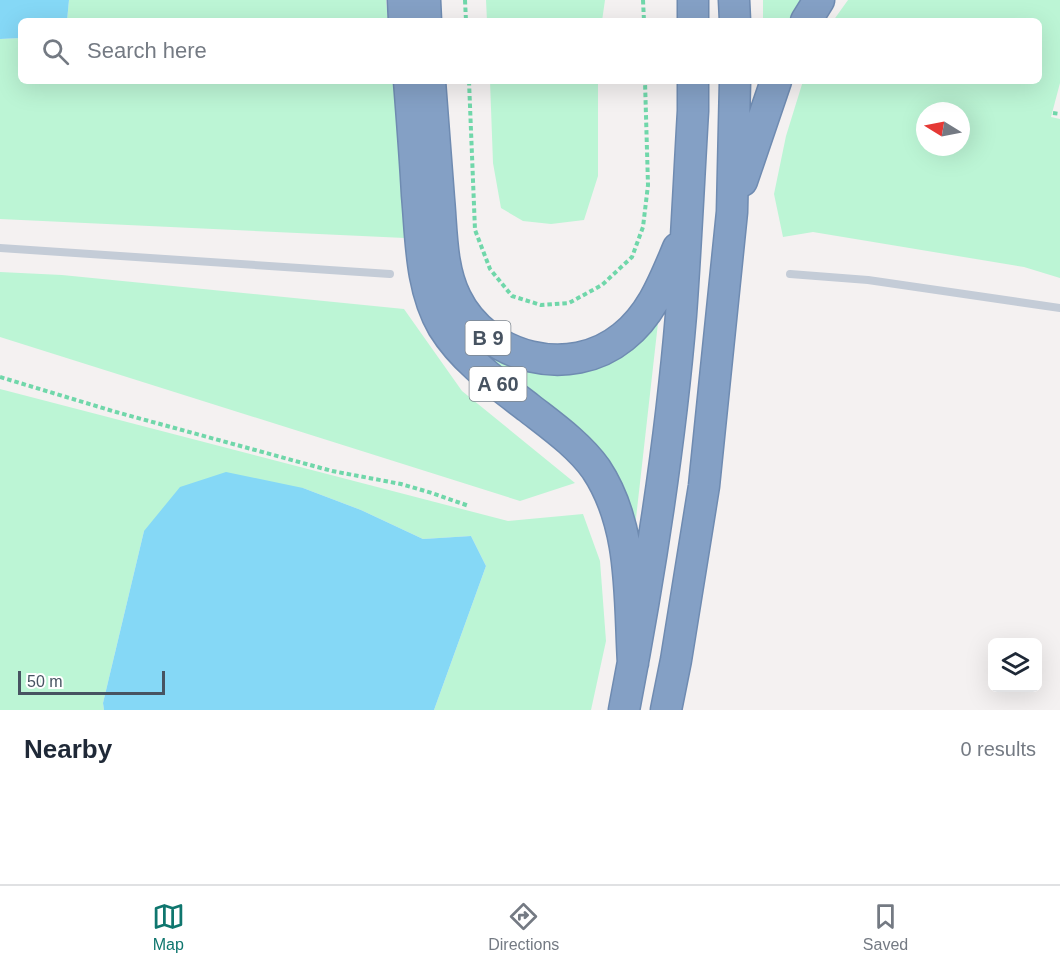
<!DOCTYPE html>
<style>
body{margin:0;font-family:Arial,sans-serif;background:#f2f2f3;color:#1f2937}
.controls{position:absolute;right:18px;bottom:18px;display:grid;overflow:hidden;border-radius:9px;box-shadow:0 6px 24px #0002}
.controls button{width:54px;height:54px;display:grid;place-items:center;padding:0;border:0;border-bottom:2px solid #e0e1e3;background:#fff;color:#1f2937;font:30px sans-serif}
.compass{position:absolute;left:916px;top:102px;width:54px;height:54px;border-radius:50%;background:#fff;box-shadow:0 6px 24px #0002;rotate:280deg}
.scale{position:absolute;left:18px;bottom:15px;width:147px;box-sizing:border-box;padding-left:6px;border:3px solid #475361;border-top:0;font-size:16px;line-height:21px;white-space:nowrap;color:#475361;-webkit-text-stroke:4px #fff;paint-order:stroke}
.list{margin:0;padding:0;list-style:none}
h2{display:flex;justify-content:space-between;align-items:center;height:78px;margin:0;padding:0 24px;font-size:26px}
h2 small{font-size:20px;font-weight:400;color:#747a83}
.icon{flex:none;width:33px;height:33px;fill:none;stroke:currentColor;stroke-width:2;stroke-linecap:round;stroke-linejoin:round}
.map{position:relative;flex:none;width:1060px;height:710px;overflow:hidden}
.search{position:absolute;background:#fff;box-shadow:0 6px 24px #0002;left:18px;right:18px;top:18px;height:66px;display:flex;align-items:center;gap:15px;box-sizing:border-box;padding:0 21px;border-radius:9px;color:#747a83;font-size:22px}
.sheet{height:174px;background:#fff}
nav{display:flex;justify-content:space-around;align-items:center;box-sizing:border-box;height:84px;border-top:2px solid #e0e1e3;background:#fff;font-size:16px;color:#747a83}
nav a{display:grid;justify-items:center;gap:3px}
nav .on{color:#0f766e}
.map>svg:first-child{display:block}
.green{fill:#bcf5d5;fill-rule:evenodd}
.water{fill:#85d8f6}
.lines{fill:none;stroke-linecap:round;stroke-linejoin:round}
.motorway-casing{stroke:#6f8bb1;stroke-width:33}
.path{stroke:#70d7aa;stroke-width:4;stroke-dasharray:4.5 3;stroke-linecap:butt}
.service{stroke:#c4ccd7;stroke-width:8}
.motorway{stroke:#84a0c5;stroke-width:30}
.labels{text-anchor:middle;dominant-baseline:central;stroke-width:5;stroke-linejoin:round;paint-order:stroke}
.shield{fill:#fff;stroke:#7e8790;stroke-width:1.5}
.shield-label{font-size:20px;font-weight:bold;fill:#475361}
</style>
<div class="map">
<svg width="1060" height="710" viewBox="0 0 1060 710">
<rect width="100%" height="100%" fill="#f4f1f1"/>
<!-- green -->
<path class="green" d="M69 0H386L388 21H67Z
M486 0H605L602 21H487Z
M763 0H810L797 21H763Z
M848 0H1060V83L1051 117 1060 119V278L1024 267 813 232 783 237 774 194 786 136 803 81H1039V21H833ZM925 111H961V147H925Z
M21 38V81H394L402 142 405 238 0 219V39Z
M490 81H598V176L584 220 551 224 523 221 501 208 493 163Z
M436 256 527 367 659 314 634 536 627 509 470 348Z
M0 272 62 275 404 309 462 391 575 483 520 501 0 337Z
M0 389 508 521 583 514 600 561 606 641 591 710H434L486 566 471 536 423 539 361 510 303 488 144 531 103 703 104 710H0Z"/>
<!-- water -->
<path class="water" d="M0 0H69L67 21H21V38L0 39Z
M226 472 303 488 361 510 423 539 471 536 486 566 434 710H104L103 703 144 531 180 487Z"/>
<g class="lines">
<!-- motorway casing -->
<g class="motorway-casing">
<path id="motorway" d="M403 0 404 21
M425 0 426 21
M693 0V21
M734 0 735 21
M806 21 819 0
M409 81C412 119 415 157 417 195 421 238 420 288 443 327 464 361 499 385 529 408 552 426 579 445 596 469 634 526 629 598 633 663
M430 81C433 120 436 160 439 199 442 232 441 268 456 298 486 359 570 380 623 337 652 314 664 281 678 248
M742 181 776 81
M624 710C649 580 670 447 681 315 686 247 689 179 693 111V81
M666 710 676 660 704 486 732 212 735 81"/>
</g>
<!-- path -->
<path class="path" d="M465 0 466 21
M643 0 644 21
M469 81 475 230 490 269 512 296 541 305 569 303 602 285 632 257 643 227 648 185 645 81
M1053 113 1060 114
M0 377 116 412 332 471 401 484 432 493 469 506"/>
<!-- service -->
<path class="service" d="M0 248 390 274
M790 274 868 280 1060 308"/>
<!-- motorway -->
<use href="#motorway" class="motorway"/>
</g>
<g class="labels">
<!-- shield labels -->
<g class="shield">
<rect x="465.5" y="321" width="45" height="34" rx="4.5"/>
<rect x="469.5" y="367" width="57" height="34" rx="4.5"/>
</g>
<g class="shield-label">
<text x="488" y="338">B 9</text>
<text x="498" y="384">A 60</text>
</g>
</g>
</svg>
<div class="controls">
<button><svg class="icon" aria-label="layers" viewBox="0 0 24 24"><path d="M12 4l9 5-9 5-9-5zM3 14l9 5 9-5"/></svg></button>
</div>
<svg class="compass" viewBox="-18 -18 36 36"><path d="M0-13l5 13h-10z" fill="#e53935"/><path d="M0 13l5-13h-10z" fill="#747a83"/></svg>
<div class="scale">50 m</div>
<div class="search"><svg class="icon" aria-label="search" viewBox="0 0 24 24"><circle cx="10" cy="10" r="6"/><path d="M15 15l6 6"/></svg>Search here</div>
</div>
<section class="sheet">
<h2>Nearby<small>0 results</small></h2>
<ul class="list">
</ul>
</section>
<nav>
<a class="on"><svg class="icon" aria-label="map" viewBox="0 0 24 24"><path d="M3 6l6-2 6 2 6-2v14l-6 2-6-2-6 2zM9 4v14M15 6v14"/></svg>Map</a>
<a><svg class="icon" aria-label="directions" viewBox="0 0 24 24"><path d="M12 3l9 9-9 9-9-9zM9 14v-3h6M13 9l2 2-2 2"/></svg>Directions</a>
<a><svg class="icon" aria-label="saved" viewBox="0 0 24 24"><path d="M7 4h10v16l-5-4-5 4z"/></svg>Saved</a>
</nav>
